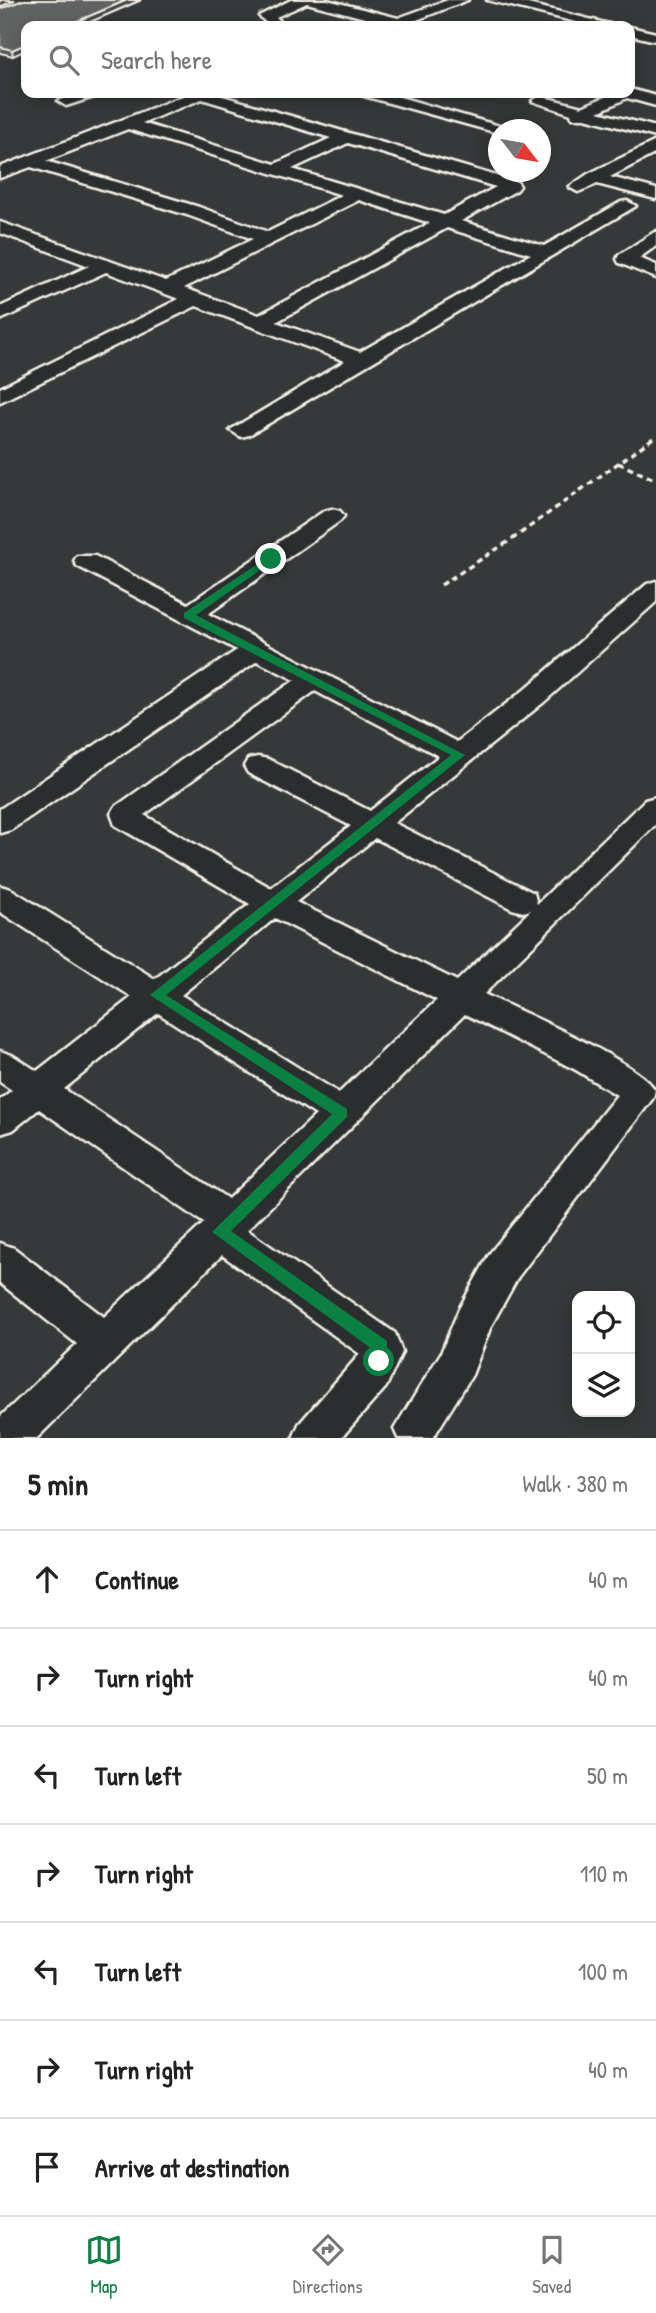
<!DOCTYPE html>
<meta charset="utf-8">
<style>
body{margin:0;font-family:"Patrick Hand",sans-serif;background:#f6f6f6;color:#222}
.controls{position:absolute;right:21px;bottom:21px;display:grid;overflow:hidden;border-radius:14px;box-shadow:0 4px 18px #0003}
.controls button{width:63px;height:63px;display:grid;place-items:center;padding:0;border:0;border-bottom:2px solid #e0e0e0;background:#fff;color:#222;font:35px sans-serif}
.compass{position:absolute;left:488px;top:119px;width:63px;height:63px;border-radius:50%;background:#fff;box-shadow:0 4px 18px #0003;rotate:121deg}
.stop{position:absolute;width:21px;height:21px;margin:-16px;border:5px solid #0b8043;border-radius:50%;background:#fff}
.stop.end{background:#0b8043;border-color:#fff;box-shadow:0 2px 7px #0008}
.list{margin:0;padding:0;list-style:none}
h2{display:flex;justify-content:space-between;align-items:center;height:91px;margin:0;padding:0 28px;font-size:30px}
h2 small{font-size:23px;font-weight:400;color:#767676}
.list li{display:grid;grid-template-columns:46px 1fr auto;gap:21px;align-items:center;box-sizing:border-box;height:98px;padding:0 28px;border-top:2px solid #e0e0e0}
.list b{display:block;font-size:26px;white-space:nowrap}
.list em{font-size:23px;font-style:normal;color:#767676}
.icon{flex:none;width:38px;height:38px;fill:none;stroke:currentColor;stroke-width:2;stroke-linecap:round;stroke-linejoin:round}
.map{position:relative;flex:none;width:656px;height:1438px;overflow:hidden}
.search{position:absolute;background:#fff;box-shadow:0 4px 18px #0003;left:21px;right:21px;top:21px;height:77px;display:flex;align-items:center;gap:18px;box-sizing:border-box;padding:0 24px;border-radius:14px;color:#767676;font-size:26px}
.sheet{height:777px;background:#fff}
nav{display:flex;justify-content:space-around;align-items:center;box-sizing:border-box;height:98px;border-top:2px solid #e0e0e0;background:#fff;font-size:19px;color:#767676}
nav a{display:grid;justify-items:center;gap:4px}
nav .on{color:#0b8043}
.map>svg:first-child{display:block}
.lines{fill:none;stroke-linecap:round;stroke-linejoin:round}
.minor-casing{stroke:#f4f1e8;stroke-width:5}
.path{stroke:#f4f1e8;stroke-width:3.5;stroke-dasharray:6 4.5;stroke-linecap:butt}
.minor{fill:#2a2d2e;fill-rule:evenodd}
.wall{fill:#535554;stroke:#f4f1e8;stroke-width:2}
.shaded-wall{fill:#444545;stroke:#f4f1e8;stroke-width:2}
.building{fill:#616362;stroke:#f4f1e8;stroke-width:2}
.route{fill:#0b8043}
</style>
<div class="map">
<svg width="656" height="1438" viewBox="0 0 656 1438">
<rect width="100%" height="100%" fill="#363939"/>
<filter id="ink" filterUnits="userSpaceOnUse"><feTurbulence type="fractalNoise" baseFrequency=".0143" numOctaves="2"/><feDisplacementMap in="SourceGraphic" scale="14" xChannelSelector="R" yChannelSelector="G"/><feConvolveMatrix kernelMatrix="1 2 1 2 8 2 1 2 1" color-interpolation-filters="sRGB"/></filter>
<g filter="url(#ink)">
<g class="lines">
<!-- minor casing -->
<g class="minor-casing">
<path id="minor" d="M291 0H327L398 18 448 0H468L401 26H381L384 23 307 3 276 17 285 26H270L259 16Z
M487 0H512L617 26H592Z
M630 27 656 33V41L630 35Z
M630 89 656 96V106L627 98 598 112 656 127V137L585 118H572L571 114 532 101 540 96 582 107 614 93H630Z
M80 93H106L66 106 58 101Z
M191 93H212L517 182 520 186 517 190 461 221 544 246 621 202 627 201 636 206 249 435 241 437 230 430 345 361 196 306 0 402V388L179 299 106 272 0 320V307L89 266 0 233V222L166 281 253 239 187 215 31 167 0 178V167ZM202 99 331 138 275 164 142 123ZM128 129 342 195 268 232 199 207 46 161ZM348 143 496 187 444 215 292 169ZM359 200 430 223 259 315 184 288ZM447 228 531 254 360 352 276 322Z
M361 93H386L513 130H498V133L364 96Z
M656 141V153L610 177 656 189V199L597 184 578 192 569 187 588 174Z
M656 231V246L639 258 656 265V278L619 263 617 259 619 255Z
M332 509 340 511 344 516 340 521 208 614 457 742 524 690 647 584 656 581V602L544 702 394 823 534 893 537 904 645 800 656 797V824L484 994C519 1011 640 1062 655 1090L653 1098 518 1277 491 1326 472 1375 433 1438H398L394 1429 441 1353 459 1309 490 1253 617 1095 576 1070 465 1014 247 1230 395 1333 402 1352 386 1387 341 1438H293L299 1424 360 1354 222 1255 37 1438H0V1417L77 1344 0 1283V1243L14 1248 104 1317 204 1223 39 1109 13 1130 0 1134V1100L12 1090 0 1082V1051L12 1055 37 1071 132 997 0 912V886L11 889 155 979 250 904 115 825 111 814 115 807 295 680 257 661 11 830 0 833V809L237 650 77 566 74 561 77 556H95L188 604 324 511ZM315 691 439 756 370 811 268 759 258 757 248 759 244 766 248 773 351 826 271 888 144 815ZM375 838 512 909 523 912 531 910 457 981 296 902ZM275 918 437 1000 339 1093 181 995ZM158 1013 316 1115 228 1199 64 1089Z"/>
</g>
<!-- path -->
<path class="path" d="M618 463 656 480
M441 585 514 538 656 436"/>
<!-- minor -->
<use href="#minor" class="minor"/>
</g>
<!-- wall -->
<path class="wall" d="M141 0 81 26H26L13 56 0 53V9Z"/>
<!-- shaded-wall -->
<path class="shaded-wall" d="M0 0H15L0 7Z
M127 0H141L81 26H66Z
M26 44V50L13 56 12 50Z"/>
<!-- building -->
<path class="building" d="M23 0H127L66 26H26V44L12 50 0 47V9Z"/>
</g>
<!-- route -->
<path class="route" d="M268 557 276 559 196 615 465 755 166 995 347 1109V1117L231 1231 387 1341V1361L379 1368 371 1361 372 1349 212 1232 332 1114 150 995 451 755 184 618V613Z"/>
</svg>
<div class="controls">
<button><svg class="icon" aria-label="locate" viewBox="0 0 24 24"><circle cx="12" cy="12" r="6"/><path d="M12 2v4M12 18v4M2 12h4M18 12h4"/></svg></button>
<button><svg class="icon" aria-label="layers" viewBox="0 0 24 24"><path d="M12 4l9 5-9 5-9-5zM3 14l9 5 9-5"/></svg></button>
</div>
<svg class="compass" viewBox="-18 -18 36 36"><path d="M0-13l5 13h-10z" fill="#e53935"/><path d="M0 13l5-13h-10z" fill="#767676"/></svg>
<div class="stop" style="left:379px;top:1361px"></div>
<div class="stop end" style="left:271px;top:559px"></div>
<div class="search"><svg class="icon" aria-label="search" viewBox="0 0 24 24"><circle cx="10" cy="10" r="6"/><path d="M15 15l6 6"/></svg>Search here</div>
</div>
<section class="sheet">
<h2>5 min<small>Walk · 380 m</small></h2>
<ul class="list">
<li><svg class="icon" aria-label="ahead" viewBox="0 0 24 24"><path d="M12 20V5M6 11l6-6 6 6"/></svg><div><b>Continue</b></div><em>40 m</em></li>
<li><svg class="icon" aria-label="right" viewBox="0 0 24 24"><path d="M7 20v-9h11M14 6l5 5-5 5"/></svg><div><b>Turn right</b></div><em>40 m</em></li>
<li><svg class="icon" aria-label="left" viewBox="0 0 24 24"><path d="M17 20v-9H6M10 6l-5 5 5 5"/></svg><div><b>Turn left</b></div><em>50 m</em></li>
<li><svg class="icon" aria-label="right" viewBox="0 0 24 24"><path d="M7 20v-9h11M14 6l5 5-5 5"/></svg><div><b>Turn right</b></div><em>110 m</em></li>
<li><svg class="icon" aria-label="left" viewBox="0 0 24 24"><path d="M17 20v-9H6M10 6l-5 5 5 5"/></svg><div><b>Turn left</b></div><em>100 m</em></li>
<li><svg class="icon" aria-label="right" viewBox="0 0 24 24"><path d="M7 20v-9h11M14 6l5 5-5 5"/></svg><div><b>Turn right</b></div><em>40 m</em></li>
<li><svg class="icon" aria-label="arrive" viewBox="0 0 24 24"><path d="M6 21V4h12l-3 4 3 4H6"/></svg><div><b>Arrive at destination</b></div></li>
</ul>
</section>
<nav>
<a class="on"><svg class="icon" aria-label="map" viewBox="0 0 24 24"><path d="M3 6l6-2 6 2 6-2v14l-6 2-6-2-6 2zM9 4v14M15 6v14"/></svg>Map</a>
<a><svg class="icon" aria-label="directions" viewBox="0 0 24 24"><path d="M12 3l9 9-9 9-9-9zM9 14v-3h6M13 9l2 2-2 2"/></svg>Directions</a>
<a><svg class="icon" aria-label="saved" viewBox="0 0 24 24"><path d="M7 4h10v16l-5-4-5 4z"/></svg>Saved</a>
</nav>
